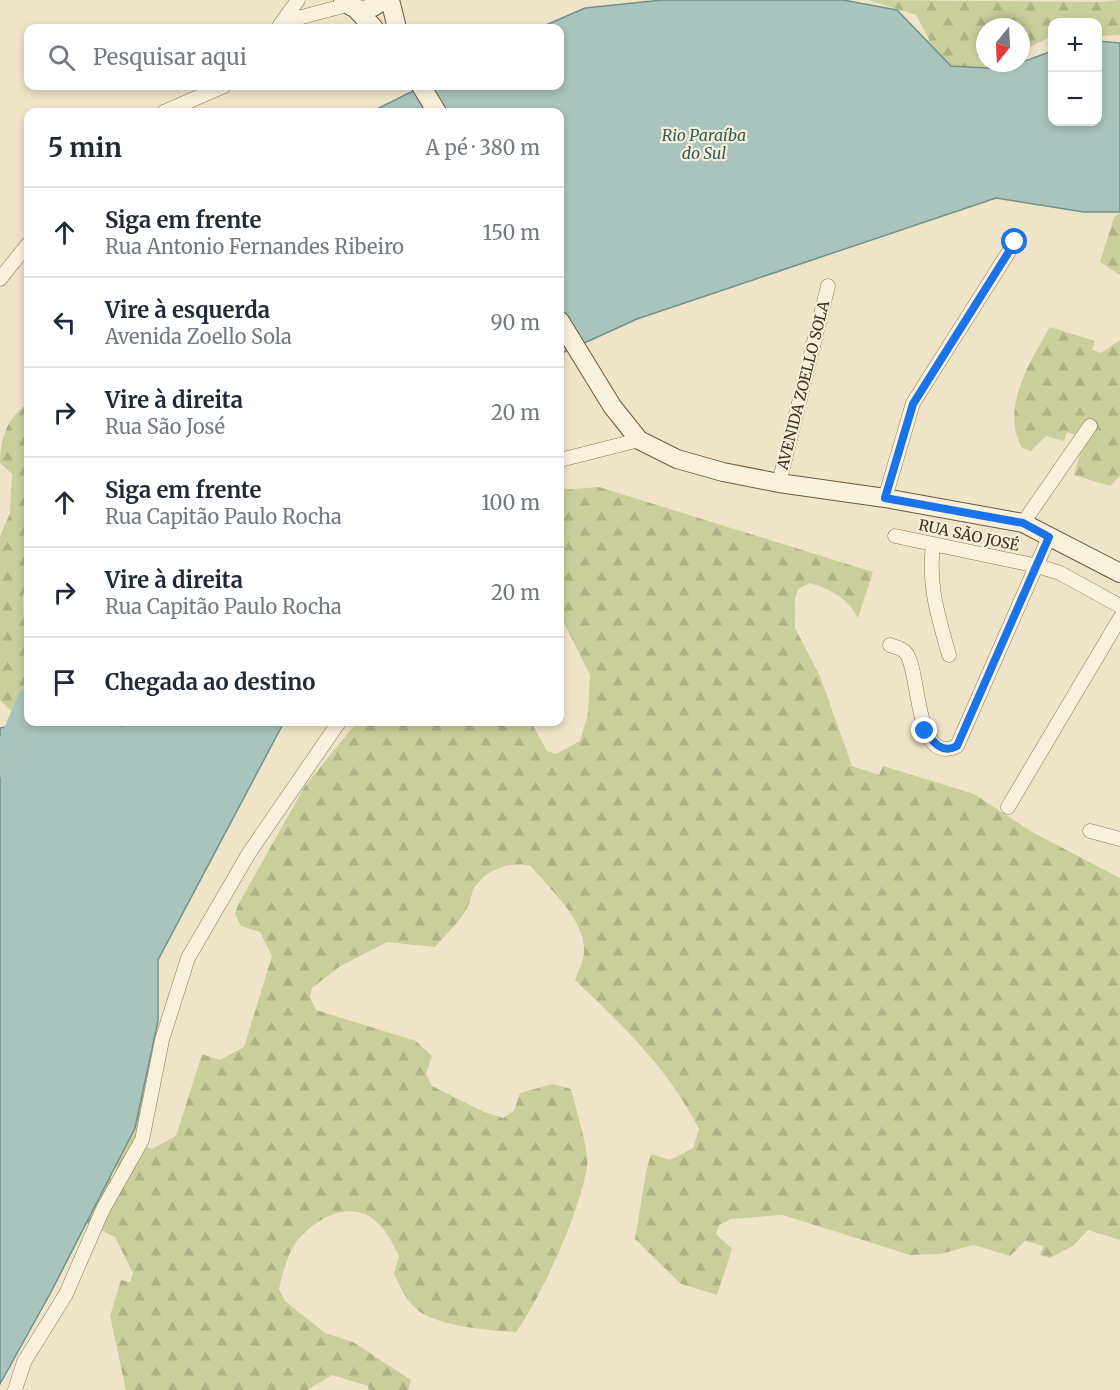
<!DOCTYPE html>
<html lang="pt">
<meta charset="utf-8">
<style>
body{margin:0;font-family:Merriweather,serif;background:#f6f6f7;color:#1f2937}
.controls{position:absolute;right:18px;top:18px;display:grid;overflow:hidden;border-radius:12px;box-shadow:0 3px 9px #0003}
.controls button{width:54px;height:54px;display:grid;place-items:center;padding:0;border:0;border-bottom:2px solid #e0e1e3;background:#fff;color:#1f2937;font:30px sans-serif}
.compass{position:absolute;left:976px;top:18px;width:54px;height:54px;border-radius:50%;background:#fff;box-shadow:0 3px 9px #0003;rotate:198deg}
.stop{position:absolute;width:18px;height:18px;margin:-14px;border:4px solid #1a73e8;border-radius:50%;background:#fff}
.stop.end{background:#1a73e8;border-color:#fff;box-shadow:0 2px 6px #0008}
.list{margin:0;padding:0;list-style:none}
h2{display:flex;justify-content:space-between;align-items:center;height:78px;margin:0;padding:0 24px;font-size:26px}
h2 small{font-size:20px;font-weight:400;color:#747a83}
.list li{display:grid;grid-template-columns:39px 1fr auto;gap:18px;align-items:center;box-sizing:border-box;height:90px;padding:0 24px;border-top:2px solid #e0e1e3}
.list b{display:block;font-size:22px;white-space:nowrap}
.list p{margin:0;font-size:20px;white-space:nowrap;color:#747a83}
.list em{font-size:20px;font-style:normal;color:#747a83}
.icon{flex:none;width:33px;height:33px;fill:none;stroke:currentColor;stroke-width:2;stroke-linecap:round;stroke-linejoin:round}
.map{position:relative;flex:none;width:1120px;height:1390px;overflow:hidden}
.search{position:absolute;background:#fff;box-shadow:0 3px 9px #0003;left:24px;top:24px;width:540px;height:66px;display:flex;align-items:center;gap:15px;box-sizing:border-box;padding:0 21px;border-radius:12px;color:#747a83;font-size:22px}
.panel{position:absolute;background:#fff;box-shadow:0 3px 9px #0003;left:24px;top:108px;width:540px;height:618px;border-radius:12px}
.map>svg:first-child{display:block}
.forest{fill:url(#forest-firs)}
.water{fill:#a9c4bc;stroke:#6f938a;stroke-width:1.5}
.lines{fill:none;stroke-linecap:round;stroke-linejoin:round}
.river{stroke:#a9c4bc;stroke-width:22}
.street-casing{stroke:#8d765c;stroke-width:15}
.secondary-casing{stroke:#6f573f;stroke-width:20}
.street{stroke:#faf1dc;stroke-width:14}
.secondary{stroke:#faf1dc;stroke-width:18}
.route{stroke:#1a73e8;stroke-width:8}
.labels{text-anchor:middle;dominant-baseline:central;stroke-width:4.5;stroke-linejoin:round;paint-order:stroke}
.street-label{font-size:15px;fill:#3d2e20;stroke:#f7eed8}
.water-label{font-size:16px;font-style:italic;fill:#2f5d5a;stroke:#f7eed8}
</style>
<div class="map">
<svg width="1120" height="1390" viewBox="0 0 1120 1390">
<defs>
<pattern id="forest-firs" width="22" height="20" patternUnits="userSpaceOnUse" patternTransform="scale(1.5)"><rect width="22" height="20" fill="#c9cf9b"/><path d="M5 1l3.5 6h-7zM16 11l3.5 6h-7z" fill="#aeb285"/></pattern>
</defs>
<rect width="100%" height="100%" fill="#f0e4c8"/>
<!-- forest -->
<path class="forest" d="M868 0 1101 2 1120 0V35L1098 36V22H1052V36L1026 49 1021 59V27H985V63H1014L969 71 923 57 929 39 916 15Z
M1120 213V275L1100 262 1114 217Z
M1050 327 1095 341 1092 350 1101 353 1120 340V476L1110 486 1074 475 1082 447 1076 435 1067 432 1064 441 1046 436 1031 451 1022 448C1000 408 1030 362 1050 327Z
M28 404V561L23 598 24 628 28 630V710L26 719 17 716 0 700V536L10 513 12 474 0 463C0 440 7 416 28 404Z
M599 487 873 572 858 618C848 598 830 589 810 583L798 589 795 598V628L820 676 852 766 879 775 883 766 974 794 1032 832 1120 878V1240L1088 1230 1073 1246 1050 1258 1040 1255 1043 1246 1025 1241 1010 1256 974 1245 940 1254 910 1255 783 1215 731 1219 719 1225 716 1234 732 1249 717 1295 681 1284 635 1239 646 1172 651 1154 670 1160 693 1148 699 1129C667 1067 625 1028 575 980 578 972 583 962 584 953 587 921 549 889 531 866 511 860 485 870 474 888 471 894 471 901 468 906 461 921 446 934 435 947L387 942 339 967 312 988 310 997 316 1010 416 1041 432 1056 426 1074 432 1086 484 1112 503 1118 514 1111 520 1093 553 1084 571 1089C575 1106 590 1152 587 1167 580 1211 542 1296 516 1332 491 1331 440 1326 420 1312 407 1303 401 1288 394 1274L399 1256C392 1242 386 1229 373 1219 345 1197 302 1226 290 1253 285 1264 282 1277 279 1289L285 1301 325 1333 353 1342 411 1380 408 1390H369L368 1386 332 1375 307 1390H126L110 1316 121 1280 130 1282 133 1273 115 1237 63 1211 0 865 89 1189 113 1177 133 1113V1083L151 1089 143 1146 152 1149 176 1136 202 1054 220 1060 244 1047 272 956 260 932 241 926 235 914 238 905 305 786 357 722H531L547 751 556 754 580 741 588 714 590 675 560 615V490Z"/>
<!-- water -->
<path class="water" d="M662 0H843L897 10 951 66 1003 69 1052 51V122H1098V41L1120 43V212H1084L996 198 637 319 560 354V112H371L423 86H560V28H539L585 8Z
M30 722H120L122 726 126 722H284L158 960V1021L135 1128 51 1292 0 1384V728Z"/>
<g class="lines">
<!-- river -->
<path class="river" d="M0 766 28 700"/>
<!-- street casing -->
<g class="street-casing">
<path id="street" d="M283 22 347 5
M280 25 298 0
M164 112 224 86
M0 279 28 244
M560 460 639 440
M779 483 828 286
M885 498 913 403 1015 242
M1023 523 1090 426
M895 536 1038 566 1060 573 1120 606
M933 545C928 587 938 615 949 655
M890 645C895 647 902 648 906 653 921 672 914 767 957 746L1049 537
M1008 807 1120 618
M1090 831 1120 839
M15 1390 24 1362 66 1294 103 1209 142 1140 162 1040 188 958 249 853 339 722"/>
</g>
<!-- secondary casing -->
<g class="secondary-casing">
<path id="secondary" d="M343 0C354 12 371 13 382 0
M390 0 397 28
M355 8 374 28
M421 86 437 112
M560 321 612 406 639 440 677 459 723 472 779 483 885 498 1023 523 1120 573"/>
</g>
<!-- street -->
<use href="#street" class="street"/>
<!-- secondary -->
<use href="#secondary" class="secondary"/>
</g>
<g class="lines">
<!-- route -->
<path class="route" d="M925 731C934 743 942 754 957 746L1049 537 1023 523 885 498 913 404 1015 242"/>
</g>
<g class="labels">
<!-- street labels -->
<g class="street-label">
<text transform="translate(803 385) rotate(-76)">AVENIDA ZOELLO SOLA</text>
<text transform="translate(969 535) rotate(12)">RUA SÃO JOSÉ</text>
</g>
<!-- water labels -->
<g class="water-label">
<text x="704" y="135">Rio Paraíba<tspan x="704" dy="18">do Sul</tspan></text>
</g>
</g>
</svg>
<div class="controls">
<button>+</button>
<button>−</button>
</div>
<svg class="compass" viewBox="-18 -18 36 36"><path d="M0-13l5 13h-10z" fill="#e53935"/><path d="M0 13l5-13h-10z" fill="#747a83"/></svg>
<div class="stop" style="left:1015px;top:242px"></div>
<div class="stop end" style="left:925px;top:731px"></div>
<div class="search"><svg class="icon" aria-label="search" viewBox="0 0 24 24"><circle cx="10" cy="10" r="6"/><path d="M15 15l6 6"/></svg>Pesquisar aqui</div>
<section class="panel">
<h2>5 min<small>A pé · 380 m</small></h2>
<ul class="list">
<li><svg class="icon" aria-label="ahead" viewBox="0 0 24 24"><path d="M12 20V5M6 11l6-6 6 6"/></svg><div><b>Siga em frente</b><p>Rua Antonio Fernandes Ribeiro</p></div><em>150 m</em></li>
<li><svg class="icon" aria-label="left" viewBox="0 0 24 24"><path d="M17 20v-9H6M10 6l-5 5 5 5"/></svg><div><b>Vire à esquerda</b><p>Avenida Zoello Sola</p></div><em>90 m</em></li>
<li><svg class="icon" aria-label="right" viewBox="0 0 24 24"><path d="M7 20v-9h11M14 6l5 5-5 5"/></svg><div><b>Vire à direita</b><p>Rua São José</p></div><em>20 m</em></li>
<li><svg class="icon" aria-label="ahead" viewBox="0 0 24 24"><path d="M12 20V5M6 11l6-6 6 6"/></svg><div><b>Siga em frente</b><p>Rua Capitão Paulo Rocha</p></div><em>100 m</em></li>
<li><svg class="icon" aria-label="right" viewBox="0 0 24 24"><path d="M7 20v-9h11M14 6l5 5-5 5"/></svg><div><b>Vire à direita</b><p>Rua Capitão Paulo Rocha</p></div><em>20 m</em></li>
<li><svg class="icon" aria-label="arrive" viewBox="0 0 24 24"><path d="M6 21V4h12l-3 4 3 4H6"/></svg><div><b>Chegada ao destino</b></div></li>
</ul>
</section>
</div>
